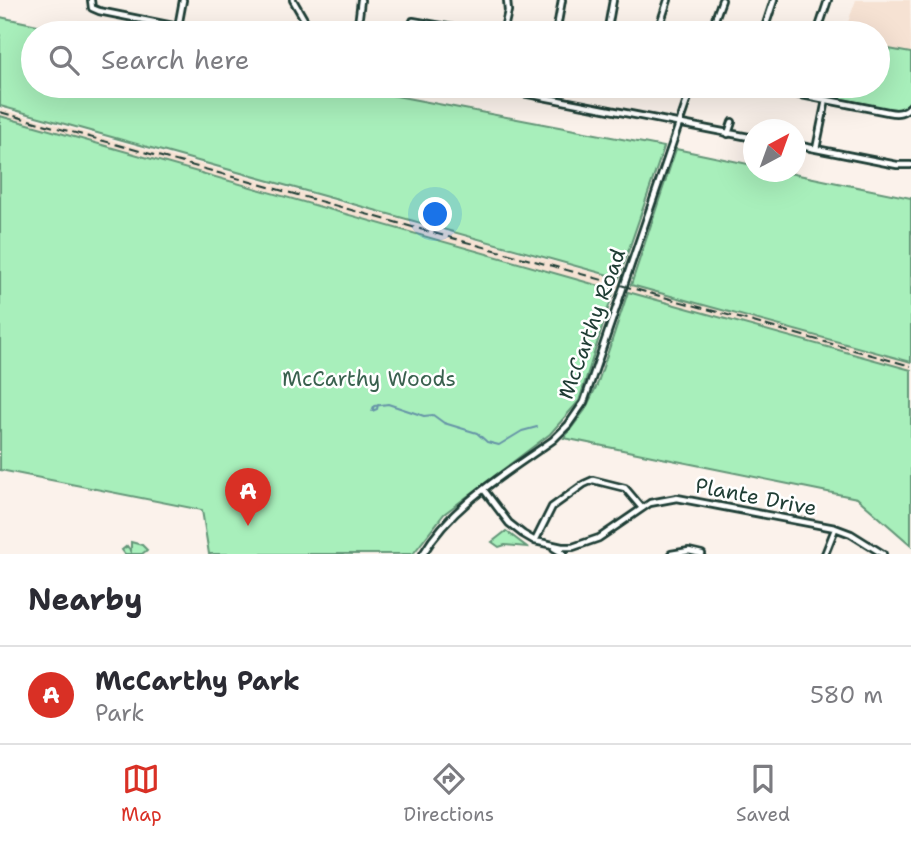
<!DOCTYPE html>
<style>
body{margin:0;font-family:"Shantell Sans",sans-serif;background:#f7f7f7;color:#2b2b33}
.compass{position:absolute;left:743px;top:119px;width:63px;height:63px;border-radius:50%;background:#fff;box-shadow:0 7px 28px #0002;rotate:41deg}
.you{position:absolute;left:436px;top:215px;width:24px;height:24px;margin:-18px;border:5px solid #fff;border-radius:50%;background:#1a73e8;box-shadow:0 0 0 10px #1a73e833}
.badge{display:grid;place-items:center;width:46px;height:46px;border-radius:50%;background:#d93025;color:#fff;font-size:23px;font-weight:700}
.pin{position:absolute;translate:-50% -58px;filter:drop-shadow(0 2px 4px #0008)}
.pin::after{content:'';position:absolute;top:37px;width:24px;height:21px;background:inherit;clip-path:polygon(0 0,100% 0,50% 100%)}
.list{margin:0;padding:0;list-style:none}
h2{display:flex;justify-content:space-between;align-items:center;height:91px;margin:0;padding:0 28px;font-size:30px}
h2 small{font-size:23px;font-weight:400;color:#7c7c81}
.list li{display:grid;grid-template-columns:46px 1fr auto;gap:21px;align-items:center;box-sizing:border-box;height:98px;padding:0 28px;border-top:2px solid #e1e1e2}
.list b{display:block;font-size:26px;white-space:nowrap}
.list p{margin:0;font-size:23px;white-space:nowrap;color:#7c7c81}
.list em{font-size:23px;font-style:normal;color:#7c7c81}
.icon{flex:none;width:38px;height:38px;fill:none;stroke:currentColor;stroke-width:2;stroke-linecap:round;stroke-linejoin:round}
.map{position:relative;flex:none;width:911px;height:554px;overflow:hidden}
.search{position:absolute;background:#fff;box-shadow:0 7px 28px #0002;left:21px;right:21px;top:21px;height:77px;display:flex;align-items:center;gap:18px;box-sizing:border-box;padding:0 24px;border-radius:38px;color:#7c7c81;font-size:26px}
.sheet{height:189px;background:#fff}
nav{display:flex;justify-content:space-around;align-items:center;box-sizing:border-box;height:98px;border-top:2px solid #e1e1e2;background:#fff;font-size:19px;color:#7c7c81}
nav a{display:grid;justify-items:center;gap:4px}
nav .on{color:#d93025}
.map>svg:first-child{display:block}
.built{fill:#f6e2d3}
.green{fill:#a8efbb;stroke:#649678;stroke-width:2}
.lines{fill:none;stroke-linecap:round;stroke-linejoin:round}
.stream{stroke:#6694a7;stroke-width:2}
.minor-casing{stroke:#1f3d34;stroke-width:10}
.minor{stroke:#fff;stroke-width:4.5}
.rail{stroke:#1f3d34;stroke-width:2;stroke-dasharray:10 5;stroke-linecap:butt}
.labels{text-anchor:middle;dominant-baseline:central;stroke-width:5;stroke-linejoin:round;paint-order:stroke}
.street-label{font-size:21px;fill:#1f3d34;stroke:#fff}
.park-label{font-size:21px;fill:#3a614f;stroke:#fff}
</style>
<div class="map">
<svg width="911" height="554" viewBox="0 0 911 554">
<rect width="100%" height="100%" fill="#fbf2eb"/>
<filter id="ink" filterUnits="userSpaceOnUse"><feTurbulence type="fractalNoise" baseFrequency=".0143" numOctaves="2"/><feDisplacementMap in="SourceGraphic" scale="14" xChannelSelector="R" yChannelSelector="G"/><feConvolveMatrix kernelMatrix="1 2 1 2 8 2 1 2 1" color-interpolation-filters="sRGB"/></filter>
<g filter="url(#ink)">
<!-- built -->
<path class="built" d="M856 0H910L911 53 878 47V33H844Z
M0 109 620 280 617 290 0 115Z
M631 285 911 362V370L628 292Z"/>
<!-- green -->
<path class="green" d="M0 17 75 33H33V86H344L664 147 619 278 0 106Z
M878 47 911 53V100L903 109 895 110 823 95 826 86H878Z
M0 116 614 290 579 401 550 434 444 514 413 554H209L202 510 0 470Z
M676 149 753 165 754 172H784L911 198V362L631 285Z
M628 292 911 370V545L857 498 564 438 585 410 597 385Z
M506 531 527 547 505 545 499 547 492 542Z
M131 542 142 545 147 550 142 554H125L122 550 127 546 131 551Z"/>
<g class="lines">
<!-- stream -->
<path class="stream" d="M378 405 377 409 372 411 374 406 388 404 424 416 433 415 444 423 477 433 487 442 499 445 522 431 537 427"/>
<!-- minor casing -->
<g class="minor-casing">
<path id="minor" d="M91 0 92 8 99 11 208 33
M293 0 312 33
M178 27 183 0
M357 33 361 0
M409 33 413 21 482 33
M503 33 508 11 507 0
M556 33 562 0
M607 33 613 0
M657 33 668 0
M710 33 722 0
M763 33 774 0
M817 33 828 0
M486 86 754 138
M756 86 888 112C898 114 904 113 911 106
M796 94 799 86
M543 97 546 86
M728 134 732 122
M796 145 897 165H911
M816 149 826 100
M484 490 509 523 523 534 535 541 562 547H573L599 538 650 503 677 498 835 528 851 534 883 554
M535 541 552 507 584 484 593 480 625 488 642 508
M554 548 564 554
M423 554C452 504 507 473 553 440L568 425 584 402 692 86
M671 554 689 551 702 554
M825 554 835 529"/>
</g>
<!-- minor -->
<use href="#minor" class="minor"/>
<!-- rail -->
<path class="rail" d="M0 112 911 366"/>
</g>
</g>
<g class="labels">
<!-- street labels -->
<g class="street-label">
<text transform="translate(592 324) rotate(-70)">McCarthy Road</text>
<text transform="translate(756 497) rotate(11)">Plante Drive</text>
</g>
<!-- park labels -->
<g class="park-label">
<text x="369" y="379">McCarthy Woods</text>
</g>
</g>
</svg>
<svg class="compass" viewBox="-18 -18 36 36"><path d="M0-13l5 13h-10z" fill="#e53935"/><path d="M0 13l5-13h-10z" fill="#7c7c81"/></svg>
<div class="you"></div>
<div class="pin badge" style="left:248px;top:526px">A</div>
<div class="search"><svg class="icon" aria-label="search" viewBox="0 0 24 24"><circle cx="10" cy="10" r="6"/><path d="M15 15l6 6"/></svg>Search here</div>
</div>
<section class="sheet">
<h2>Nearby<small></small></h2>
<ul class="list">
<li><span class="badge">A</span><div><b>McCarthy Park</b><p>Park</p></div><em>580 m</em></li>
</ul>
</section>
<nav>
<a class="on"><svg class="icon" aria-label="map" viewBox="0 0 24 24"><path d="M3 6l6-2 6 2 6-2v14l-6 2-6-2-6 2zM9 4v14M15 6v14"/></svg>Map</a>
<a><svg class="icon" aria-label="directions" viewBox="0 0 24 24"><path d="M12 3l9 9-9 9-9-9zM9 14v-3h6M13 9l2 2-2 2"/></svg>Directions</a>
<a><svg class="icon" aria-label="saved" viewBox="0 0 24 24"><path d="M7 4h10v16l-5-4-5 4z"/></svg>Saved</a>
</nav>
